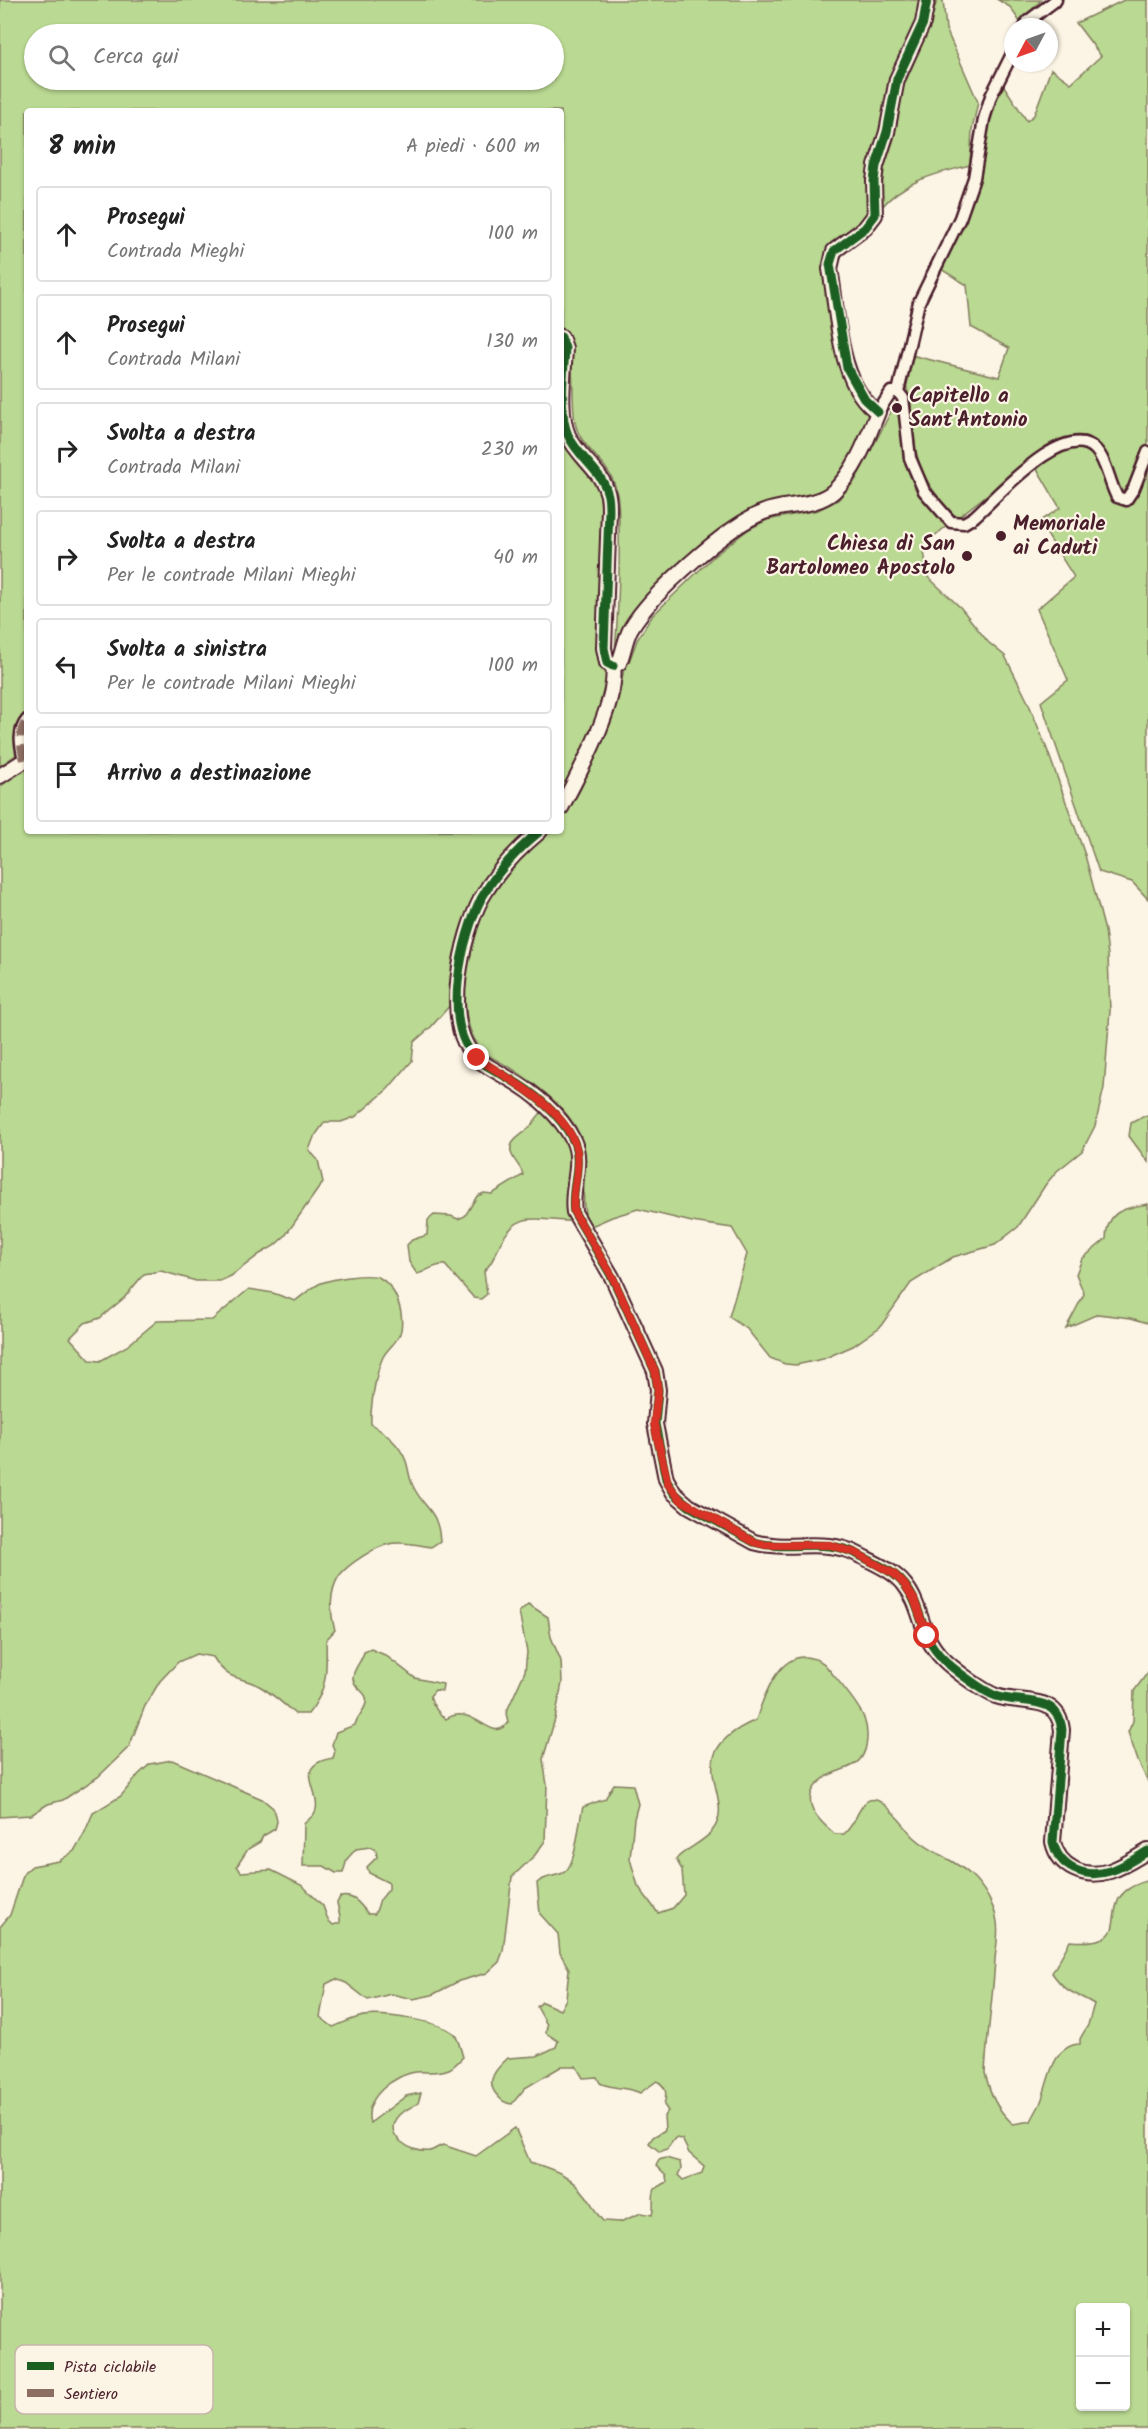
<!DOCTYPE html>
<html lang="it">
<meta charset="utf-8">
<style>
body{margin:0;font-family:Kalam,sans-serif;background:#f6f6f6;color:#222}
.controls{position:absolute;right:18px;bottom:18px;display:grid;overflow:hidden;border-radius:6px;box-shadow:0 2px 4px #0004}
.controls button{width:54px;height:54px;display:grid;place-items:center;padding:0;border:0;border-bottom:2px solid #e0e0e0;background:#fff;color:#222;font:30px sans-serif}
.compass{position:absolute;left:1004px;top:18px;width:54px;height:54px;border-radius:50%;background:#fff;box-shadow:0 2px 4px #0004;rotate:229deg}
.stop{position:absolute;width:18px;height:18px;margin:-14px;border:4px solid #d93025;border-radius:50%;background:#fff}
.stop.end{background:#d93025;border-color:#fff;box-shadow:0 2px 6px #0008}
.list{margin:0;padding:0;list-style:none}
h2{display:flex;justify-content:space-between;align-items:center;height:78px;margin:0;padding:0 24px;font-size:26px}
h2 small{font-size:20px;font-weight:400;color:#767676}
.list li{display:grid;grid-template-columns:39px 1fr auto;gap:18px;align-items:center;box-sizing:border-box;height:96px;margin:0 12px 12px;padding:0 12px;border:2px solid #e0e0e0;border-radius:6px}
.list b{display:block;font-size:22px;white-space:nowrap}
.list p{margin:0;font-size:20px;white-space:nowrap;color:#767676}
.list em{font-size:20px;font-style:normal;color:#767676}
.icon{flex:none;width:33px;height:33px;fill:none;stroke:currentColor;stroke-width:2;stroke-linecap:round;stroke-linejoin:round}
.map{position:relative;flex:none;width:1148px;height:2429px;overflow:hidden}
.search{position:absolute;background:#fff;box-shadow:0 2px 4px #0004;left:24px;top:24px;width:540px;height:66px;display:flex;align-items:center;gap:15px;box-sizing:border-box;padding:0 21px;border-radius:33px;color:#767676;font-size:22px}
.panel{position:absolute;background:#fff;box-shadow:0 2px 4px #0004;left:24px;top:108px;width:540px;height:726px;border-radius:6px}
.map>svg:first-child{display:block}
.green{fill:#bad992;stroke:#827c5e;stroke-width:1.5;fill-rule:evenodd}
.lines{fill:none;stroke-linecap:round;stroke-linejoin:round}
.minor-casing{stroke:#4a1f2b;stroke-width:15}
.tertiary-casing{stroke:#4a1f2b;stroke-width:18}
.minor{stroke:#fcf5e5;stroke-width:10}
.tertiary{stroke:#fcf5e5;stroke-width:14}
.quiet{stroke:#8d6e63;stroke-width:8;stroke-dasharray:15 8;stroke-linecap:butt}
.cycleway-casing{stroke:#fcf5e5;stroke-width:13}
.cycleway{stroke:#1b5e20;stroke-width:9}
.route{stroke:#d93025;stroke-width:8}
.poi-dot{fill:#4a1f2b;stroke:#fcf5e5;stroke-width:2}
.labels{text-anchor:middle;dominant-baseline:central;stroke-width:4.5;stroke-linejoin:round;paint-order:stroke}
.poi-label{font-size:21px;font-weight:bold;fill:#4a1f2b;stroke:#fcf5e5;text-anchor:start}
.key{fill:#fcf5e5;stroke:#c7b5ad;stroke-width:1.5}
.key-label{font-size:16px;fill:#4a1f2b}
</style>
<div class="map">
<svg width="1148" height="2429" viewBox="0 0 1148 2429">
<rect width="100%" height="100%" fill="#fcf5e5"/>
<filter id="ink" filterUnits="userSpaceOnUse"><feTurbulence type="fractalNoise" baseFrequency=".0167" numOctaves="2"/><feDisplacementMap in="SourceGraphic" scale="12" xChannelSelector="R" yChannelSelector="G"/><feConvolveMatrix kernelMatrix="1 2 1 2 8 2 1 2 1" color-interpolation-filters="sRGB"/></filter>
<g filter="url(#ink)">
<!-- green -->
<path class="green" d="M0 0H923L871 166 865 225 834 248 829 270 858 396 870 416 857 449 828 487 822 491 761 505 741 515 703 544 639 605 629 620 615 653C618 611 620 570 619 529 619 514 619 496 614 483 606 460 579 447 575 422 570 391 578 359 561 332V111H27V747L0 766ZM34 34H554V80H34Z
M937 0H943L946 29 978 102 972 130 970 165C936 174 904 180 880 209L884 168 894 139 903 88 930 25Z
M998 0H1041L1020 22 1010 7Z
M1124 0H1148V899L1132 882 1099 872 1041 702 1068 680 1037 609 1074 577 1039 522 1060 508 1032 460 957 518C918 479 914 458 911 405 910 397 906 389 906 383 906 374 909 364 911 355L999 377 1009 348 971 327 967 285 939 268 956 235 990 109 1002 83 1027 121 1034 115 1051 69 1071 83 1101 56 1076 23Z
M899 405C904 462 903 484 948 525L923 545 928 577 961 608 988 642 1005 656 1028 702 1047 749 1085 855 1105 931 1108 955 1110 1011 1104 1088 1095 1126 1082 1151 1057 1171 1046 1184 1018 1227 995 1245 953 1257 911 1283 880 1327 853 1346 823 1359 796 1365 785 1364 770 1358 747 1329 729 1317 747 1254 732 1228 692 1222 638 1209 612 1217 589 1227C576 1196 592 1165 579 1134 568 1108 534 1083 511 1068 500 1061 486 1057 478 1045 454 1012 468 943 484 909 494 889 510 870 525 854 536 842 544 831 561 831V821L579 792 597 754 620 690 624 668 629 662 637 640 652 616 714 556 749 529 767 520 818 510 838 500 855 481 894 406Z
M561 434 599 488 602 517 599 656 610 680 611 692 561 797Z
M27 766V831H528L500 861 472 902 464 923 452 1003 431 1027 414 1042 412 1061 388 1089 355 1117 341 1122H325L314 1137 309 1150 318 1160 323 1182 285 1236 274 1246 260 1254 231 1276 220 1281H196L161 1271 144 1274 124 1298 100 1318 85 1323 70 1338 90 1360 100 1361 127 1346 157 1321 212 1320 249 1289 273 1293 295 1301C303 1295 312 1287 321 1283 332 1279 370 1272 380 1278 396 1287 404 1312 401 1330 399 1342 388 1347 383 1357 376 1371 370 1408 371 1424 386 1434 399 1443 406 1461 409 1470 409 1479 414 1488 426 1511 438 1510 440 1541L431 1547C418 1545 402 1541 389 1544 375 1547 348 1564 339 1576 329 1591 330 1614 335 1630L326 1640C327 1670 328 1690 308 1714H295C284 1704 274 1695 261 1687 238 1674 230 1684 213 1657L196 1654 178 1662 160 1681 145 1706 129 1747 98 1777 63 1800 48 1804 31 1815 0 1817V787Z
M543 1111C580 1152 575 1169 576 1221 541 1223 521 1206 501 1242 495 1253 494 1262 484 1271L487 1294 481 1299 474 1298 445 1265C433 1264 427 1272 417 1274L409 1262 407 1245 412 1240 427 1235 428 1220 434 1215 451 1216 458 1219 465 1216 477 1196 484 1193 492 1194 523 1175C521 1166 515 1163 512 1155 506 1142 521 1136 528 1129 534 1123 537 1116 543 1111Z
M1144 1116H1148V1162L1129 1136 1131 1123Z
M1148 1204V1323L1131 1318 1098 1314 1066 1328 1084 1294 1076 1274 1082 1259 1106 1239C1107 1211 1123 1208 1148 1204Z
M528 1604 548 1617 551 1637 561 1661 562 1683 555 1719 543 1759 547 1785 545 1841 535 1855 512 1877 503 1951 499 1962 487 1973 459 1981 432 1995 413 1999 391 1994 368 2000 346 1983 336 1979 326 1984 320 2017 333 2027C343 2023 353 2018 364 2016 382 2013 444 2021 455 2035 459 2041 461 2051 463 2057 459 2061 454 2067 449 2069 437 2074 427 2071 416 2072 394 2075 363 2098 370 2123L406 2096 421 2093 418 2103C412 2107 402 2111 398 2116 381 2135 412 2154 430 2151 434 2150 439 2146 443 2145L476 2156 515 2128 530 2162C555 2170 570 2174 587 2197 593 2205 596 2214 603 2221L620 2222 641 2213 652 2215C655 2206 651 2198 655 2189L667 2182 666 2176 656 2166 659 2160 666 2158 680 2162 681 2169 678 2175 683 2180 702 2173 704 2166 689 2153 682 2139 675 2138 667 2149 660 2152 649 2143 653 2137 665 2130 664 2116 668 2111 664 2105C667 2094 667 2087 657 2081L640 2093C628 2087 612 2089 600 2083L597 2077 583 2078 576 2066H562L525 2088 512 2104C504 2103 501 2100 496 2094 485 2080 497 2068 508 2058L537 2056 556 2047 558 2041 546 2033 547 2025 537 2007 542 2002 560 2010 566 1999 569 1969 560 1953 558 1934 540 1914 537 1883C545 1876 554 1877 563 1873 577 1866 578 1822 583 1807L605 1799 614 1784 633 1785 638 1804 634 1819 630 1859 638 1886 658 1913 673 1908 684 1895 682 1870 676 1859C686 1848 703 1843 712 1831 740 1797 673 1756 756 1720 763 1698 779 1650 811 1658 817 1659 822 1661 826 1666 837 1680 858 1702 864 1718 869 1732 869 1755 855 1764 846 1770 835 1771 826 1777 796 1797 815 1818 835 1834H844C855 1824 855 1815 864 1804 879 1786 904 1828 914 1837 931 1853 954 1859 971 1875 983 1886 995 1906 997 1922 999 1934 996 1948 995 1959 993 1997 987 2035 985 2073 991 2096 996 2108 1013 2124L1031 2121C1034 2115 1037 2110 1040 2104 1049 2083 1051 2045 1080 2044V2039L1088 2025 1094 2004C1074 1992 1067 1994 1052 1973L1070 1941C1082 1942 1108 1943 1112 1929 1115 1919 1114 1906 1120 1897 1127 1887 1138 1884 1148 1880V2429H0V1927L10 1915 24 1873 32 1866 59 1861 74 1851 84 1834 93 1813 121 1796 138 1775 150 1764 172 1760 262 1799 273 1808 276 1815 277 1822 275 1829 263 1836 260 1842 248 1849 237 1866 241 1872 271 1870 303 1886 323 1906 328 1920 333 1925 340 1923V1916L337 1903 340 1897C354 1894 360 1904 368 1914H375L380 1900 389 1889V1883L369 1873 367 1867 377 1857 376 1850 370 1847 356 1849 347 1859 343 1873H336L324 1866H303L304 1824C308 1819 315 1816 316 1809 321 1790 291 1765 333 1758L335 1751 332 1745 336 1732 355 1725C357 1716 364 1712 366 1703 369 1692 355 1690 353 1679 352 1669 362 1662 364 1652L371 1649 385 1655 415 1678 443 1684 442 1691 435 1690 430 1696C433 1706 437 1713 446 1719 474 1701 492 1747 508 1722L506 1713 525 1671 527 1652 519 1612ZM1080 2308H1126V2406H1080Z
M1148 1672V1782L1138 1761 1128 1732 1133 1721 1134 1691Z"/>
<g class="lines">
<!-- minor casing -->
<g class="minor-casing">
<path id="minor" d="M1025 27 1028 21 1056 0
M898 392 903 398 910 458 924 491 951 522 964 523 974 517C997 497 1065 418 1096 450 1107 462 1109 482 1117 497L1126 500 1134 488 1148 452
M898 392 919 302 960 218 974 178 984 119 991 96 1013 52
M878 412 891 392H898
M24 760C21 746 17 732 27 720"/>
</g>
<!-- tertiary casing -->
<g class="tertiary-casing">
<path id="tertiary" d="M561 337 565 348C564 373 558 412 568 435 577 456 601 470 607 492 609 497 609 504 609 510L604 648 607 663 613 666
M613 666 619 663C624 651 625 639 631 628 651 594 727 526 764 512 786 503 815 508 834 491 856 470 867 439 878 412 838 387 838 311 830 269L834 251 865 228 875 215 874 181 876 166 887 132 897 79 923 23 927 0
M0 776 27 759
M561 808C578 775 619 702 613 666
M540 831C517 850 496 872 481 899 462 936 442 1022 474 1056 483 1065 497 1071 508 1078 533 1092 560 1114 573 1140 584 1163 570 1188 574 1212L612 1277 655 1371 658 1390 655 1424 666 1479 674 1493 689 1506 754 1542C789 1552 824 1537 857 1554 872 1562 893 1570 904 1584 917 1599 920 1620 928 1638 936 1655 950 1666 965 1677 975 1684 985 1692 996 1696 1022 1705 1058 1693 1062 1730L1053 1842C1059 1868 1085 1879 1110 1871 1123 1867 1136 1858 1148 1851"/>
</g>
<!-- minor -->
<use href="#minor" class="minor"/>
<!-- tertiary -->
<use href="#tertiary" class="tertiary"/>
<!-- quiet -->
<path class="quiet" d="M24 760C21 746 17 732 27 720"/>
<!-- cycleway casing -->
<g class="cycleway-casing">
<path id="cycleway" d="M561 337 565 348C564 373 558 412 568 435 577 456 601 470 607 492 609 497 609 504 609 510L604 648 607 663 613 666
M878 412 865 400 847 368 830 264 834 251 865 228 875 215 874 181 876 166 887 132 897 79 923 23 927 0
M540 831C517 850 496 872 481 899 462 936 442 1022 474 1056 483 1065 497 1071 508 1078 533 1092 560 1114 573 1140 584 1163 570 1188 574 1212L612 1277 655 1371 658 1390 655 1424 666 1479 674 1493 689 1506 754 1542C789 1552 824 1537 857 1554 872 1562 893 1570 904 1584 917 1599 920 1620 928 1638 936 1655 950 1666 965 1677 975 1684 985 1692 996 1696 1022 1705 1058 1693 1062 1730L1053 1842C1059 1868 1085 1879 1110 1871 1123 1867 1136 1858 1148 1851"/>
</g>
<!-- cycleway -->
<use href="#cycleway" class="cycleway"/>
</g>
</g>
<g class="lines" filter="url(#ink)">
<!-- route -->
<path class="route" d="M477 1058C508 1079 570 1110 577 1152 580 1172 571 1192 574 1212L612 1276 655 1371 658 1390 654 1424 668 1484 681 1500 754 1542 766 1545H830L856 1553 894 1574 904 1584 914 1599 927 1636"/>
</g>
<!-- markers -->
<g class="poi-dot">
<circle cx="897" cy="408" r="6"/>
<circle cx="1001" cy="536" r="6"/>
<circle cx="967" cy="556" r="6"/>
</g>
<g class="labels">
<!-- poi labels -->
<g class="poi-label">
<text x="909" y="396">Capitello a<tspan x="909" dy="24">Sant'Antonio</tspan></text>
<text x="1013" y="524">Memoriale<tspan x="1013" dy="24">ai Caduti</tspan></text>
<text x="955" y="544" text-anchor="end">Chiesa di San<tspan x="955" dy="24">Bartolomeo Apostolo</tspan></text>
</g>
</g>
<!-- legend -->
<rect x="15" y="2345" width="198" height="69" rx="9" class="key"/>
<rect x="27" y="2362" width="27" height="8" fill="#1b5e20"/>
<rect x="27" y="2389" width="27" height="8" fill="#8d6e63"/>
<g class="key-label">
<text x="64" y="2372">Pista ciclabile</text>
<text x="64" y="2399">Sentiero</text>
</g>
</svg>
<div class="controls">
<button>+</button>
<button>−</button>
</div>
<svg class="compass" viewBox="-18 -18 36 36"><path d="M0-13l5 13h-10z" fill="#e53935"/><path d="M0 13l5-13h-10z" fill="#767676"/></svg>
<div class="stop" style="left:927px;top:1636px"></div>
<div class="stop end" style="left:477px;top:1058px"></div>
<div class="search"><svg class="icon" aria-label="search" viewBox="0 0 24 24"><circle cx="10" cy="10" r="6"/><path d="M15 15l6 6"/></svg>Cerca qui</div>
<section class="panel">
<h2>8 min<small>A piedi · 600 m</small></h2>
<ul class="list">
<li><svg class="icon" aria-label="ahead" viewBox="0 0 24 24"><path d="M12 20V5M6 11l6-6 6 6"/></svg><div><b>Prosegui</b><p>Contrada Mieghi</p></div><em>100 m</em></li>
<li><svg class="icon" aria-label="ahead" viewBox="0 0 24 24"><path d="M12 20V5M6 11l6-6 6 6"/></svg><div><b>Prosegui</b><p>Contrada Milani</p></div><em>130 m</em></li>
<li><svg class="icon" aria-label="right" viewBox="0 0 24 24"><path d="M7 20v-9h11M14 6l5 5-5 5"/></svg><div><b>Svolta a destra</b><p>Contrada Milani</p></div><em>230 m</em></li>
<li><svg class="icon" aria-label="right" viewBox="0 0 24 24"><path d="M7 20v-9h11M14 6l5 5-5 5"/></svg><div><b>Svolta a destra</b><p>Per le contrade Milani Mieghi</p></div><em>40 m</em></li>
<li><svg class="icon" aria-label="left" viewBox="0 0 24 24"><path d="M17 20v-9H6M10 6l-5 5 5 5"/></svg><div><b>Svolta a sinistra</b><p>Per le contrade Milani Mieghi</p></div><em>100 m</em></li>
<li><svg class="icon" aria-label="arrive" viewBox="0 0 24 24"><path d="M6 21V4h12l-3 4 3 4H6"/></svg><div><b>Arrivo a destinazione</b></div></li>
</ul>
</section>
</div>
